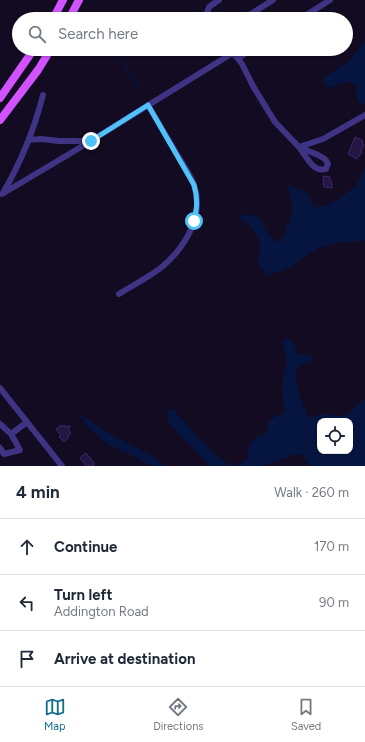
<!DOCTYPE html>
<meta charset="utf-8">
<style>
body{margin:0;font-family:Figtree,sans-serif;background:#f2f2f3;color:#1f2937}
.controls{position:absolute;right:12px;bottom:12px;display:grid;overflow:hidden;border-radius:8px;box-shadow:0 1px 3px #0004}
.controls button{width:36px;height:36px;display:grid;place-items:center;padding:0;border:0;border-bottom:1px solid #e0e1e3;background:#fff;color:#1f2937;font:20px sans-serif}
.stop{position:absolute;width:12px;height:12px;margin:-9px;border:3px solid #4fc3f7;border-radius:50%;background:#fff}
.stop.end{background:#4fc3f7;border-color:#fff;box-shadow:0 1px 4px #0008}
.list{margin:0;padding:0;list-style:none}
h2{display:flex;justify-content:space-between;align-items:center;height:52px;margin:0;padding:0 16px;font-size:17px}
h2 small{font-size:13px;font-weight:400;color:#747a83}
.list li{display:grid;grid-template-columns:26px 1fr auto;gap:12px;align-items:center;box-sizing:border-box;height:56px;padding:0 16px;border-top:1px solid #e0e1e3}
.list b{display:block;font-size:15px;white-space:nowrap}
.list p{margin:0;font-size:13px;white-space:nowrap;color:#747a83}
.list em{font-size:13px;font-style:normal;color:#747a83}
.icon{flex:none;width:22px;height:22px;fill:none;stroke:currentColor;stroke-width:2;stroke-linecap:round;stroke-linejoin:round}
.map{position:relative;flex:none;width:365px;height:466px;overflow:hidden}
.search{position:absolute;background:#fff;box-shadow:0 1px 3px #0004;left:12px;right:12px;top:12px;height:44px;display:flex;align-items:center;gap:10px;box-sizing:border-box;padding:0 14px;border-radius:22px;color:#747a83;font-size:15px}
.sheet{height:220px;background:#fff}
nav{display:flex;justify-content:space-around;align-items:center;box-sizing:border-box;height:56px;border-top:1px solid #e0e1e3;background:#fff;font-size:11px;color:#747a83}
nav a{display:grid;justify-items:center;gap:2px}
nav .on{color:#116e8d}
.map>svg:first-child{display:block}
.water{fill:#061440;fill-rule:evenodd}
.lines{fill:none;stroke-linecap:round;stroke-linejoin:round}
.stream{stroke:#061440;stroke-width:1.5}
.building{fill:#241643;stroke:#3e2671}
.minor{stroke:#3f3383;stroke-width:6}
.major{stroke:#d252ff;stroke-width:8}
.route{stroke:#4fc3f7;stroke-width:5}
</style>
<div class="map">
<svg width="365" height="466" viewBox="0 0 365 466">
<rect width="100%" height="100%" fill="#120b21"/>
<!-- water -->
<path class="water" d="M365 41V105C351 103 361 88 352 83 345 79 335 87 328 88L325 84 323 80 329 74 347 63Z
M365 167V240C351 242 335 242 322 247 303 254 288 275 267 274L261 268 258 262 260 247 259 240 249 224 238 218C244 212 252 215 259 217L266 230 276 242 280 241 284 234 292 214V201L288 185 306 191 314 207C325 210 352 191 358 182 361 178 363 172 365 167Z
M285 338 290 339C300 350 291 354 310 355L313 358 312 362 299 366 295 372 298 391 308 417C314 418 319 414 326 414 332 414 338 418 345 415 353 411 358 403 365 399V466H309L303 455 296 454 264 466H210L172 427C168 421 167 417 167 411L169 409 174 410C186 423 217 461 234 466L244 462 248 458C247 450 248 443 255 438 259 436 263 436 266 432 269 429 268 427 269 423 271 417 279 416 284 413 283 401 282 388 283 376 284 371 287 368 287 364 287 356 283 349 283 339ZM320 421H350V451H320Z
M76 412 114 436 154 457 166 466H151L143 461 106 443 92 431Z"/>
<g class="lines">
<!-- stream -->
<path class="stream" d="M96 18 97 19
M115 49 139 89"/>
</g>
<!-- building -->
<path class="building" d="M355 137 363 141 362 144 364 145 361 151 362 152 357 159 348 154Z
M323 176 330 177V181L332 182V188L324 187Z
M61 425 62 427 64 425 66 427 70 426 68 430 71 433 68 436 69 437 64 442 59 437 61 436 56 429Z
M86 453 95 464 93 466H86L80 458Z"/>
<g class="lines">
<!-- minor -->
<path class="minor" d="M211 19 207 13 209 7 219 0
M243 19 273 0
M300 19 330 0
M238 58 253 49
M29 140 41 139 59 141H89
M299 147 318 155 325 159 328 164 326 169C313 173 306 156 299 147Z
M3 193C21 162 34 130 43 95
M2 194 71 153 231 54 235 55 242 64 253 86 275 122 299 147 323 139 365 115
M119 294C133 285 150 277 163 266 185 247 205 215 194 185 191 175 183 165 178 156 168 139 158 122 148 105
M0 388 62 466
M0 424 11 434 27 422
M0 448 4 454 20 450 11 434"/>
<!-- major -->
<path class="major" d="M53 19 63 0
M69 19 79 0
M0 98 34 49
M0 120 38 70 51 49"/>
</g>
<g class="lines">
<!-- route -->
<path class="route" d="M91 141 148 105 194 185C198 198 197 208 194 221"/>
</g>
</svg>
<div class="controls">
<button><svg class="icon" aria-label="locate" viewBox="0 0 24 24"><circle cx="12" cy="12" r="6"/><path d="M12 2v4M12 18v4M2 12h4M18 12h4"/></svg></button>
</div>
<div class="stop" style="left:194px;top:221px"></div>
<div class="stop end" style="left:91px;top:141px"></div>
<div class="search"><svg class="icon" aria-label="search" viewBox="0 0 24 24"><circle cx="10" cy="10" r="6"/><path d="M15 15l6 6"/></svg>Search here</div>
</div>
<section class="sheet">
<h2>4 min<small>Walk · 260 m</small></h2>
<ul class="list">
<li><svg class="icon" aria-label="ahead" viewBox="0 0 24 24"><path d="M12 20V5M6 11l6-6 6 6"/></svg><div><b>Continue</b></div><em>170 m</em></li>
<li><svg class="icon" aria-label="left" viewBox="0 0 24 24"><path d="M17 20v-9H6M10 6l-5 5 5 5"/></svg><div><b>Turn left</b><p>Addington Road</p></div><em>90 m</em></li>
<li><svg class="icon" aria-label="arrive" viewBox="0 0 24 24"><path d="M6 21V4h12l-3 4 3 4H6"/></svg><div><b>Arrive at destination</b></div></li>
</ul>
</section>
<nav>
<a class="on"><svg class="icon" aria-label="map" viewBox="0 0 24 24"><path d="M3 6l6-2 6 2 6-2v14l-6 2-6-2-6 2zM9 4v14M15 6v14"/></svg>Map</a>
<a><svg class="icon" aria-label="directions" viewBox="0 0 24 24"><path d="M12 3l9 9-9 9-9-9zM9 14v-3h6M13 9l2 2-2 2"/></svg>Directions</a>
<a><svg class="icon" aria-label="saved" viewBox="0 0 24 24"><path d="M7 4h10v16l-5-4-5 4z"/></svg>Saved</a>
</nav>
